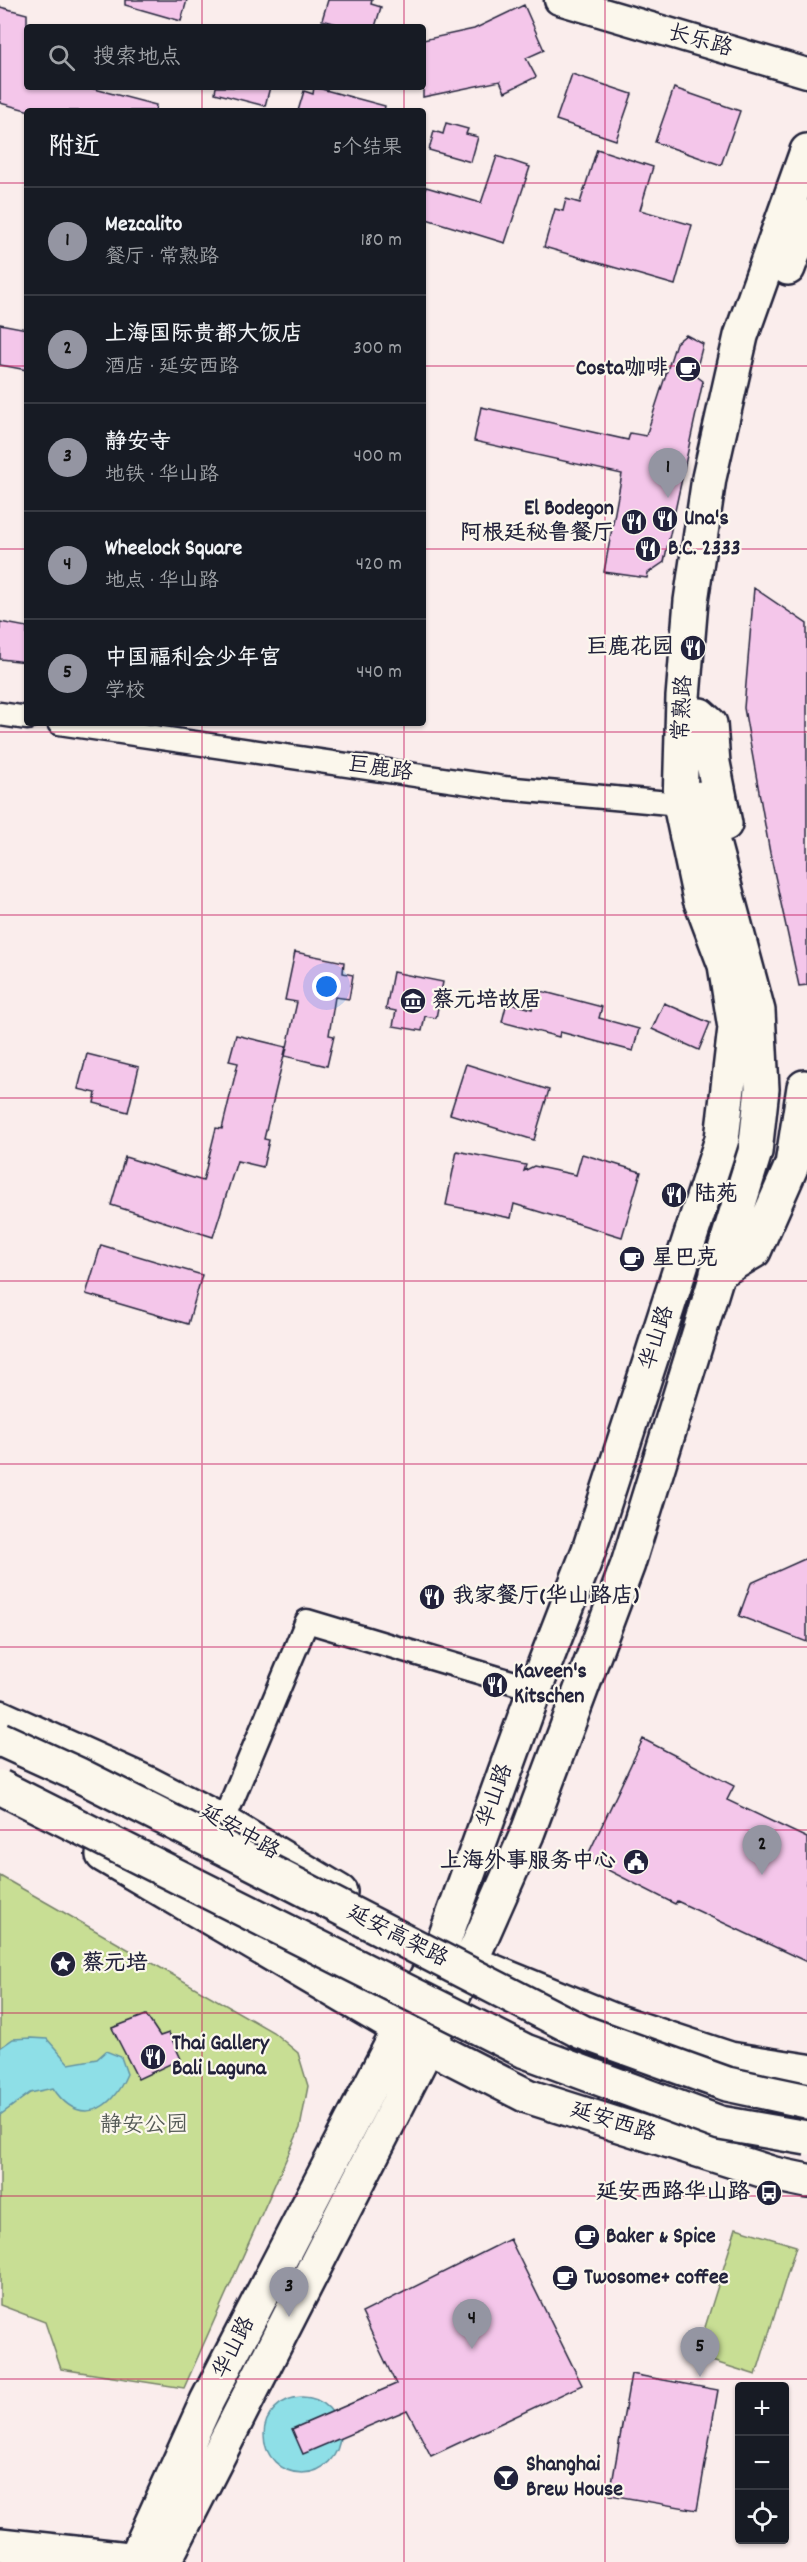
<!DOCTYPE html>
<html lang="zh">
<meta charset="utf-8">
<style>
body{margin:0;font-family:Dekko,"LXGW WenKai TC",sans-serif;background:#242831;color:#f1f3f6}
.controls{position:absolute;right:18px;bottom:18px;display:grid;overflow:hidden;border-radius:6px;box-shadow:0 2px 4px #0004}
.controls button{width:54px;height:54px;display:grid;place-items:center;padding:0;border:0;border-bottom:2px solid #363941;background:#171b24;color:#f1f3f6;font:30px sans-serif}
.you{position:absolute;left:327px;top:987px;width:21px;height:21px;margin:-15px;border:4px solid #fff;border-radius:50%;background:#1a73e8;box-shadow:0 0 0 9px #1a73e833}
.badge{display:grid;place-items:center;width:39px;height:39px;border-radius:50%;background:#9495a2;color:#111;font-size:20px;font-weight:700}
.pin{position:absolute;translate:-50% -50px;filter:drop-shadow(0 2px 3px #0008)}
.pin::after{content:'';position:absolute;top:32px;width:21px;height:18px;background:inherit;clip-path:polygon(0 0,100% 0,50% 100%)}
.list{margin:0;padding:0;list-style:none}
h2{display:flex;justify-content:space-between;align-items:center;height:78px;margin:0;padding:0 24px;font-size:26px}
h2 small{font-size:20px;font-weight:400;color:#9ea1a6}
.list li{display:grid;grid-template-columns:39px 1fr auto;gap:18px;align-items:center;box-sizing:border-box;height:108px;padding:0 24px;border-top:2px solid #363941}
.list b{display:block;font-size:22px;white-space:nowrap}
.list p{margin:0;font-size:20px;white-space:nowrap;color:#9ea1a6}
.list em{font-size:20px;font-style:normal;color:#9ea1a6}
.icon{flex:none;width:33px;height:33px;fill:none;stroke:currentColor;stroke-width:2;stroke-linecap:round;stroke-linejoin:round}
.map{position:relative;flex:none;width:807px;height:2562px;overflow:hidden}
.search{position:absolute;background:#171b24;box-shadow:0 2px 4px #0004;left:24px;top:24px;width:402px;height:66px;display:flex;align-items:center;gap:15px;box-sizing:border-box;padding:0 21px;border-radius:6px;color:#9ea1a6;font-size:22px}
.panel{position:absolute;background:#171b24;box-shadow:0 2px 4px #0004;left:24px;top:108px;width:402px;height:618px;border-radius:6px}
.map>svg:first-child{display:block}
.green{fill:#c8de94;stroke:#758068;stroke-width:1.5}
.water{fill:#8edfe7;stroke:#6393a2;stroke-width:1.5}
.building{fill:#f4c6ea;stroke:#22223b;stroke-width:1.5}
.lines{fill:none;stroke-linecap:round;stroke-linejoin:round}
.minor-casing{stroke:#22223b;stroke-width:27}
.tertiary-casing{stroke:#22223b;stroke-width:33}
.secondary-casing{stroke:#22223b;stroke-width:38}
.primary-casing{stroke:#22223b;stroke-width:38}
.minor{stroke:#fbf7ec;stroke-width:22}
.tertiary{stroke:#fbf7ec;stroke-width:28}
.secondary{stroke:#fbf7ec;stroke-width:33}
.primary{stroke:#fbf7ec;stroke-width:33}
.trunk-bridge-casing{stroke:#22223b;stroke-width:38;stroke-linecap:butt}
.trunk-bridge{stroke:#fbf7ec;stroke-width:33}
.grid{fill:none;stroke:#c2185b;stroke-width:1.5;stroke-opacity:0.55}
.labels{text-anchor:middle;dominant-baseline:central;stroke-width:4.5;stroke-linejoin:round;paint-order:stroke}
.street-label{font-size:22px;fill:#22223b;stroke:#fbf7ec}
.poi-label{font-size:22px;font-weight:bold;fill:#22223b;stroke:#fbf7ec;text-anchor:start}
.park-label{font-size:22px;fill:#545a56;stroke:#fbf7ec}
</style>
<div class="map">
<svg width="807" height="2562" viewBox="0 0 807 2562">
<rect width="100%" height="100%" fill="#faedec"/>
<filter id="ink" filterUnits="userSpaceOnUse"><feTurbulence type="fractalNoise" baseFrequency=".0167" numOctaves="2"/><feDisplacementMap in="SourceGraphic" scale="12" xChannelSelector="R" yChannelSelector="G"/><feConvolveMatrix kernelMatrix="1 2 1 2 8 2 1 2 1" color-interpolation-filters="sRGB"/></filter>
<g filter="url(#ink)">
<!-- green -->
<path class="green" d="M0 1876 273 2032 298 2053 308 2086 300 2128 184 2388 61 2369 45 2322 0 2305Z
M736 2228 796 2246 756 2375 696 2356Z"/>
<!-- water -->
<path class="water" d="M31 2038 47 2039 69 2064 97 2059 106 2051 121 2057 127 2074C111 2112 79 2127 53 2088L30 2093 0 2115V2048L13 2039Z
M264 2435a38 38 0 1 1 76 0a38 38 0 1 1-76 0Z"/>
<!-- building -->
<path class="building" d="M125 0H187L181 21 125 5Z
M328 0H372L371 4 381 7 375 27H349L322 20Z
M524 5 544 50 526 58 536 77 505 92 500 81 423 97V40L474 29Z
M0 7 27 14V87H87L156 105 155 111H30L0 103Z
M572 74 632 94 616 140 556 120Z
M216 87H270L265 106 215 93Z
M314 87 385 106 384 111H298L304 91 313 94Z
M674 88 740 111 721 165 655 142Z
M446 123 468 129 466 134 478 137 471 162 429 150 434 131 443 134Z
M597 149 653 167 640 210 692 225 675 285 544 247 555 209 563 211 566 199 580 203Z
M497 156 530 167 505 243 423 218V197L426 187 481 203Z
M0 324 27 329V370L0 365Z
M686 335 703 344 695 375 703 381 664 562 648 573 647 578 604 572 622 474 474 441 481 407 628 440 630 433 646 436 676 343Z
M754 588 807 624V985L799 986 770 853 744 708Z
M0 622 27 627V662L0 659Z
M295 952 344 962 343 973 353 975 349 999 335 997 329 1035 334 1036 327 1066 285 1056 297 1002 285 1000Z
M393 972 443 982 436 1018 425 1016 422 1031 393 1026 396 1011 386 1009Z
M537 990 602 1007 599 1018 639 1029 633 1051 560 1032 559 1037 502 1022 507 1002 532 1009Z
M664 1003 710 1023 699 1050 652 1029Z
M236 1035 286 1047 264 1139 269 1140 263 1167 237 1161 213 1237 111 1205 125 1157 203 1181 216 1128 222 1129 238 1063 229 1061Z
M87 1054 139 1067 128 1112 94 1103 96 1093 78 1089Z
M466 1064 549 1090 534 1140 450 1114Z
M457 1151 526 1165 524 1171 534 1166 576 1175 582 1154 641 1172 622 1237 514 1204 511 1218 446 1205Z
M101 1245 202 1275 188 1324 86 1294Z
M807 1558V1642L739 1616 751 1583Z
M643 1739 734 1786 727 1800 807 1838V1962L677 1901 675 1904 586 1859Z
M146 2015 160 2036 169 2033 181 2059 138 2079 112 2028Z
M510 2239 582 2385 431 2456 407 2410 303 2454 292 2429 396 2384 362 2313Z
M631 2374 718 2390 697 2510 610 2495Z"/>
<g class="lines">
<!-- minor casing -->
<g class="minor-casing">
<path id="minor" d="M0 714 27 718
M59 723 504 788 680 804 693 801
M223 1822 307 1621 535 1689"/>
</g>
<!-- tertiary casing -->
<g class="tertiary-casing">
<path id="tertiary" d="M559 0 807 73"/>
</g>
<!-- secondary casing -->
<g class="secondary-casing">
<path id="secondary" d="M788 268 807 217
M700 715 710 724 713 763 725 824
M717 1273 754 1251 792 1165 804 1087
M0 2545 156 2562
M134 2562 207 2401 441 1949 535 1689 589 1550 722 1139 735 1028 725 965 700 899 680 804 683 697 691 601 709 478 741 336 807 151
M164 2562 470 1963 527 1834 628 1564 755 1152 762 1089 758 1011 701 798"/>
</g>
<!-- primary casing -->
<g class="primary-casing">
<path id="primary" d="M0 1717 147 1783 223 1822 340 1892
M103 1855 427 2045 527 2096 774 2174 807 2181
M487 1969 615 2021 730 2059 807 2071"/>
</g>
<!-- minor -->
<use href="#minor" class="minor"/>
<!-- tertiary -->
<use href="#tertiary" class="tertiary"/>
<!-- secondary -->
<use href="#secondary" class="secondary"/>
<!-- primary -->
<use href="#primary" class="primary"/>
<!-- trunk-bridge casing -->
<g class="trunk-bridge-casing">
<path id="trunk-bridge" d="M0 1739 77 1774 224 1848 582 2032 727 2084 807 2101
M0 1787 525 2051 720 2123 807 2138"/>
</g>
<!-- trunk-bridge -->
<use href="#trunk-bridge" class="trunk-bridge"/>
</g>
</g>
<!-- grid -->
<path class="grid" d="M202 0V27M404 0V27M605 0V2562M202 87V111M404 87V111M0 183H27M423 183H807M0 366H27M423 366H807M0 549H27M423 549H807M202 723V2562M404 723V2562M0 732H807M0 915H807M0 1098H807M0 1281H807M0 1464H807M0 1647H807M0 1830H807M0 2013H807M0 2196H807M0 2379H807"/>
<!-- icons -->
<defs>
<g id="cafe-disc" transform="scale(1.35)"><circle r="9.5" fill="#22223b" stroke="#fbf7ec"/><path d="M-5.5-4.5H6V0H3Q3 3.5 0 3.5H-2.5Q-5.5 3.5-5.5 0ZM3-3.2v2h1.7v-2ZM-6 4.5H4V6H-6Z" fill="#fff"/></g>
<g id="restaurant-disc" transform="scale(1.35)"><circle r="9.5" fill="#22223b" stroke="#fbf7ec"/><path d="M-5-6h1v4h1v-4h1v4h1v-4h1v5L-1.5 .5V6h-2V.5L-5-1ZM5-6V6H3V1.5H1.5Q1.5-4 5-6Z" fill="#fff"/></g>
<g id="museum-disc" transform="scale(1.35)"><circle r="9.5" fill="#22223b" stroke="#fbf7ec"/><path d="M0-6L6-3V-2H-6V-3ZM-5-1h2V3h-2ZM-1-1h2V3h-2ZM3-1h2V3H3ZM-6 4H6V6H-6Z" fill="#fff"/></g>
<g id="civic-disc" transform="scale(1.35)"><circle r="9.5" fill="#22223b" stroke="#fbf7ec"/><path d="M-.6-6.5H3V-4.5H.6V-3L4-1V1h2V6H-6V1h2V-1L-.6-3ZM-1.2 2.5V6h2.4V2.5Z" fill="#fff"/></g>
<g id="sight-disc" transform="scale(1.35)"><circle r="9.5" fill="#22223b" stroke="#fbf7ec"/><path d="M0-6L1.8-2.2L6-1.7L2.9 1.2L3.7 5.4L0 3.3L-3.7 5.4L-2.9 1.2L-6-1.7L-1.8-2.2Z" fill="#fff"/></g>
<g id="bus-disc" transform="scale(1.35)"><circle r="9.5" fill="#22223b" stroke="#fbf7ec"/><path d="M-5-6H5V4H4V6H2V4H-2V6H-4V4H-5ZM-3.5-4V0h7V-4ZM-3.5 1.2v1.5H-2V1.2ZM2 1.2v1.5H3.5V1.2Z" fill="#fff"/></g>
<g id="bar-disc" transform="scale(1.35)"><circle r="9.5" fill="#22223b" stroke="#fbf7ec"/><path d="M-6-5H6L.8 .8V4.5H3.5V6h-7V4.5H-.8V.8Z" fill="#fff"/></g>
</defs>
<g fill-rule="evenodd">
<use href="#cafe-disc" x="688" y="369"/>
<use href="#restaurant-disc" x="665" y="519"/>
<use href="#restaurant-disc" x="634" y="522"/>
<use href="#restaurant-disc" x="648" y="549"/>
<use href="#restaurant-disc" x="693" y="648"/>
<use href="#museum-disc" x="413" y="1001"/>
<use href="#restaurant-disc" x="674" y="1195"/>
<use href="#cafe-disc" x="632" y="1259"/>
<use href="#restaurant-disc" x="432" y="1597"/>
<use href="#restaurant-disc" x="495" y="1685"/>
<use href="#civic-disc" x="636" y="1862"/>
<use href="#sight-disc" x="63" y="1964"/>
<use href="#restaurant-disc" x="153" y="2057"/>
<use href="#bus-disc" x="769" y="2193"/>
<use href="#cafe-disc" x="587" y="2237"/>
<use href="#cafe-disc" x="565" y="2278"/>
<use href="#bar-disc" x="506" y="2478"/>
</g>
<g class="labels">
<!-- street labels -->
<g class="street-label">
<text transform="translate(700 42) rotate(16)">长乐路</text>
<text transform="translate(684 708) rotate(-87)">常熟路</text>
<text transform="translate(380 770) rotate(8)">巨鹿路</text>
<text transform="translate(658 1338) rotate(-72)">华山路</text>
<text transform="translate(496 1796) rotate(-70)">华山路</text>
<text transform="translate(239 1833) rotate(30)">延安中路</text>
<text transform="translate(397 1937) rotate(27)">延安高架路</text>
<text transform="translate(613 2123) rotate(17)">延安西路</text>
<text transform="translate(235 2348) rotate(-63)">华山路</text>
</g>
<!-- poi labels -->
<g class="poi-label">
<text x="668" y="369" text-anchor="end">Costa咖啡</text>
<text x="614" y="509" text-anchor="end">El Bodegon<tspan x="614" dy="25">阿根廷秘鲁餐厅</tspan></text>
<text x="684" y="519">Una's</text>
<text x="668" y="549">B.C. 2333</text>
<text x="674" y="648" text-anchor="end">巨鹿花园</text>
<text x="432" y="1001">蔡元培故居</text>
<text x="694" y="1195">陆苑</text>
<text x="652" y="1259">星巴克</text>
<text x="452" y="1597">我家餐厅(华山路店)</text>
<text x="514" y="1672">Kaveen's<tspan x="514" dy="25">Kitschen</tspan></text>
<text x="616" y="1862" text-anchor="end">上海外事服务中心</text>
<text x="82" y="1964">蔡元培</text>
<text x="172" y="2044">Thai Gallery<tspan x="172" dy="25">Bali Laguna</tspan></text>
<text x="750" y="2193" text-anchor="end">延安西路华山路</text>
<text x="606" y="2237">Baker &amp; Spice</text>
<text x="584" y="2278">Twosome+ coffee</text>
<text x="526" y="2465">Shanghai<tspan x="526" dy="25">Brew House</tspan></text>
</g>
<!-- park labels -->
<g class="park-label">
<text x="144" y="2126">静安公园</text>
</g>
</g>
</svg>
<div class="controls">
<button>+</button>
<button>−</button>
<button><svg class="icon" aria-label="locate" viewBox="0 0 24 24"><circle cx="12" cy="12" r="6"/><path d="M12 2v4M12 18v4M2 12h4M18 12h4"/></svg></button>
</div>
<div class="you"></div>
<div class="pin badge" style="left:668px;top:498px">1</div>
<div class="pin badge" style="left:762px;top:1875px">2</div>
<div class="pin badge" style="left:289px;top:2317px">3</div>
<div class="pin badge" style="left:472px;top:2349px">4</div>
<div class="pin badge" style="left:700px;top:2377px">5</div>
<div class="search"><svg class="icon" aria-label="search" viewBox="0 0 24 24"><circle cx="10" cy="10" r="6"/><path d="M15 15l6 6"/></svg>搜索地点</div>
<section class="panel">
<h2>附近<small>5个结果</small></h2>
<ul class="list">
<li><span class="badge">1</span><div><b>Mezcalito</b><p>餐厅 · 常熟路</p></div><em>180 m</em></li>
<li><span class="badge">2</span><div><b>上海国际贵都大饭店</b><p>酒店 · 延安西路</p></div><em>300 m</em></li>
<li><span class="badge">3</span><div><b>静安寺</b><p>地铁 · 华山路</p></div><em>400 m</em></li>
<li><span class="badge">4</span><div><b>Wheelock Square</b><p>地点 · 华山路</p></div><em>420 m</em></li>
<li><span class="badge">5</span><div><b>中国福利会少年宫</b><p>学校</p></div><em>440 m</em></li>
</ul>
</section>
</div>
